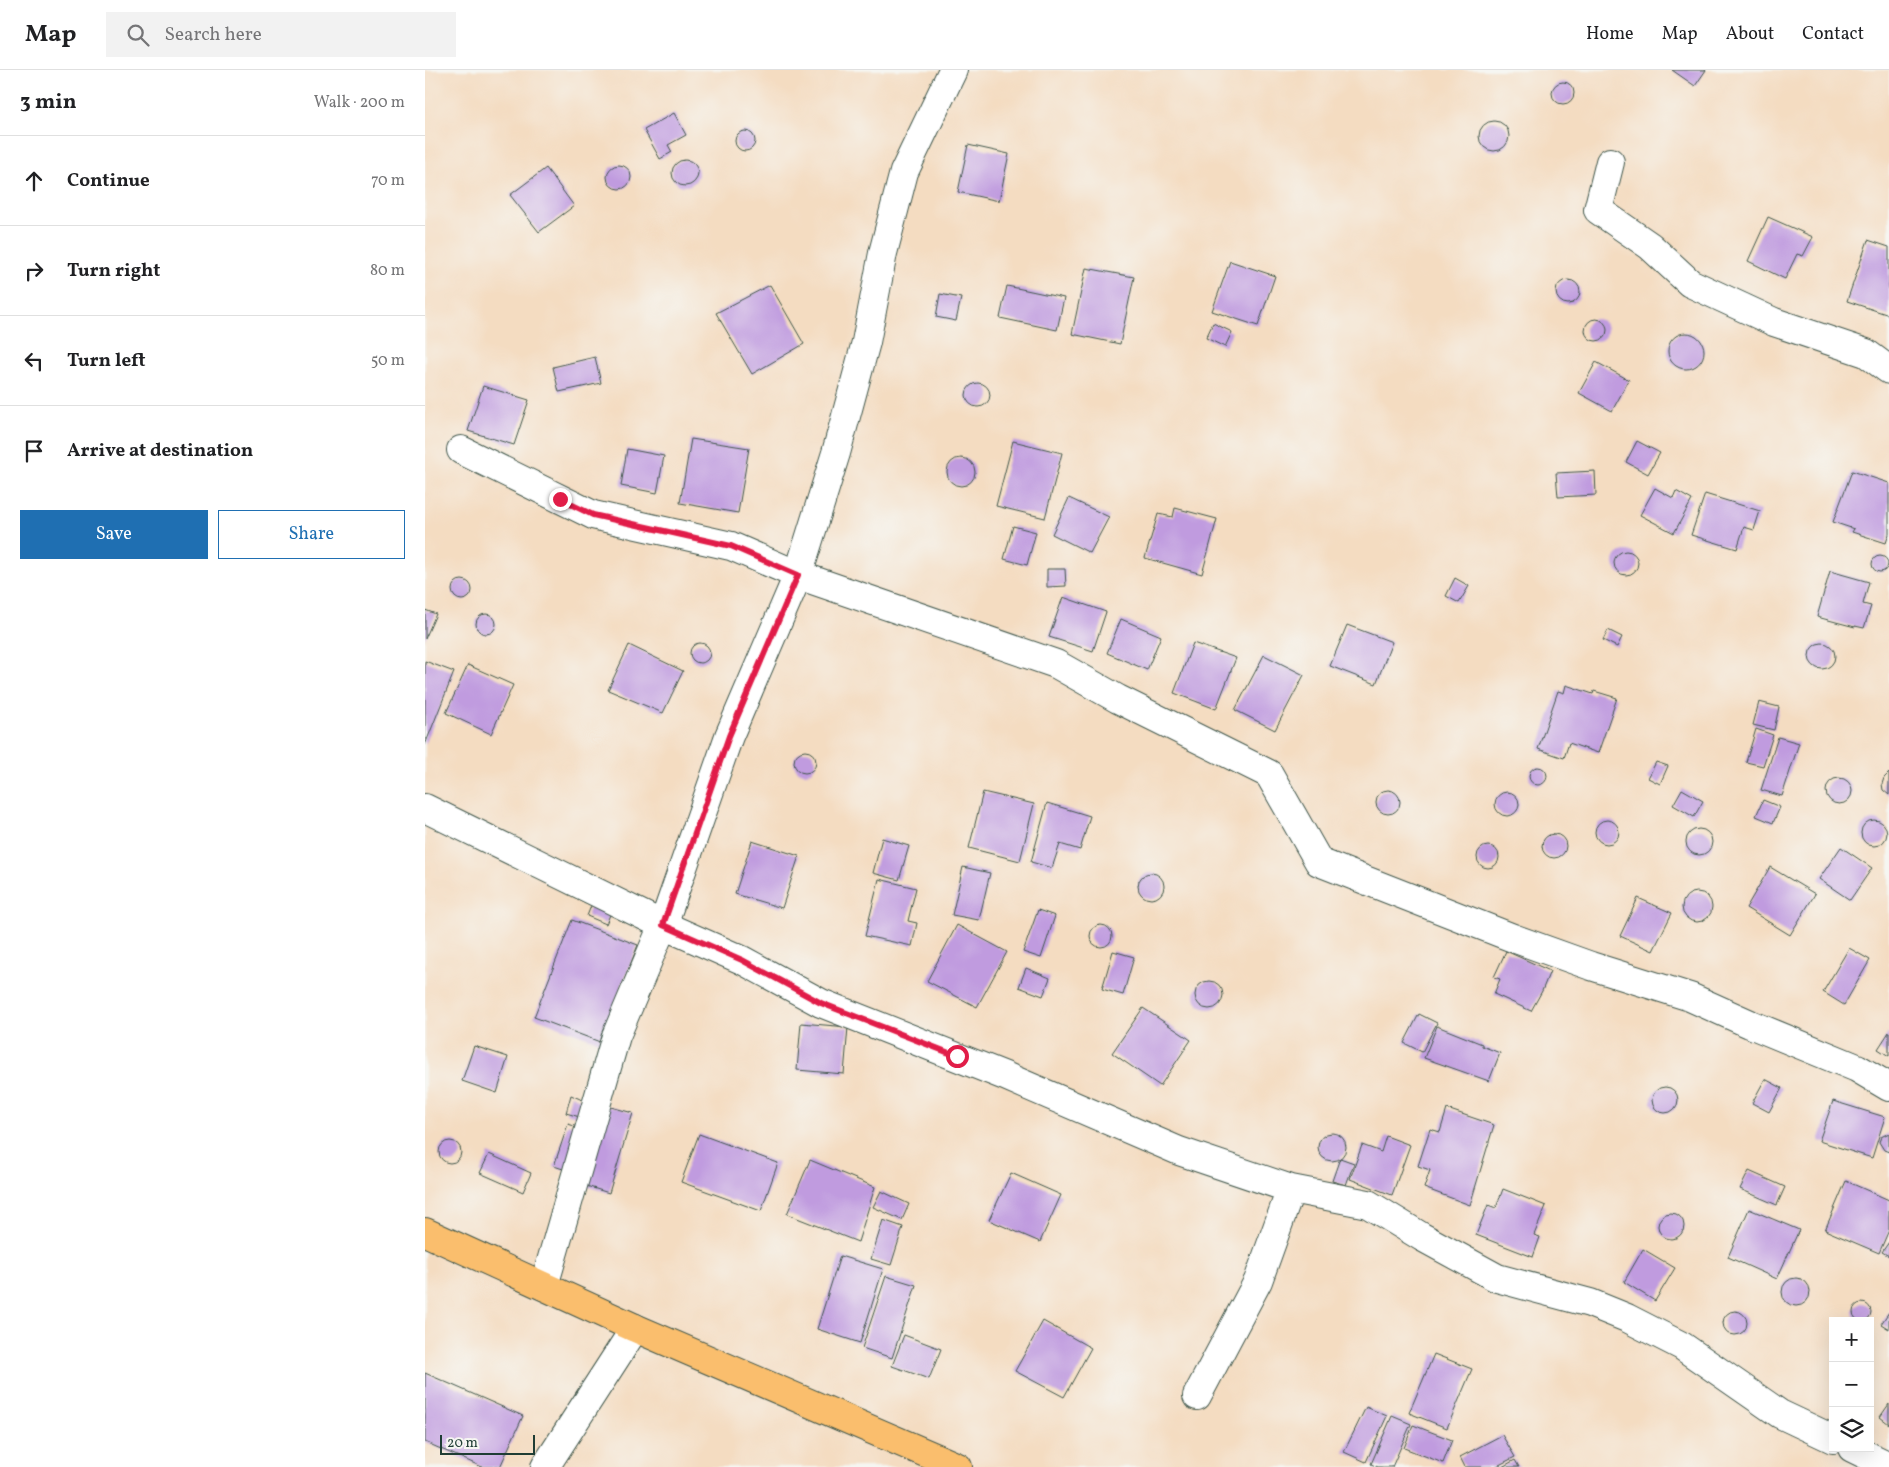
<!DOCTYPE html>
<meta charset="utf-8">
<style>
body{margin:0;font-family:Vollkorn,serif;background:#f2f2f2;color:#202124}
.controls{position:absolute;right:15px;bottom:15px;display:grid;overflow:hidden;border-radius:0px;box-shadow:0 5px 20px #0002}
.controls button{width:45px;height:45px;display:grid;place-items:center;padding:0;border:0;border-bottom:1px solid #e0e0e0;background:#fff;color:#202124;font:25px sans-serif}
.scale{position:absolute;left:15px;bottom:12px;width:95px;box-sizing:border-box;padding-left:5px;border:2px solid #1f3d34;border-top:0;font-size:14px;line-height:18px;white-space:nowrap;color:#1f3d34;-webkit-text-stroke:4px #f6f6f2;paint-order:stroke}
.stop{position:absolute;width:15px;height:15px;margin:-11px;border:4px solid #e11d48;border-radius:50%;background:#fff}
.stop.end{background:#e11d48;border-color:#fff;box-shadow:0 1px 5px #0008}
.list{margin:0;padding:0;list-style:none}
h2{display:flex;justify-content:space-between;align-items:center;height:65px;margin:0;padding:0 20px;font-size:21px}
h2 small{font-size:16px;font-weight:400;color:#757577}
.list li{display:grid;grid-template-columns:32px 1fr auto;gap:15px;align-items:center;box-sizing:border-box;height:90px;padding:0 20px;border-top:1px solid #e0e0e0}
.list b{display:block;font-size:19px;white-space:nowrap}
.list em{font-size:16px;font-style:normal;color:#757577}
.actions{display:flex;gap:10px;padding:15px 20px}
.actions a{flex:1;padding:11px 0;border:1px solid #1f6fb2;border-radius:0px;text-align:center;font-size:18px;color:#1f6fb2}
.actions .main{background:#1f6fb2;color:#fff}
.icon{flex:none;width:28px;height:28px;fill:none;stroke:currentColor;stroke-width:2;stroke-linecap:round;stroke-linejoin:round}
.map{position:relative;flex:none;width:1464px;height:1397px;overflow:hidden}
header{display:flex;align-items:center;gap:30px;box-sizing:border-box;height:70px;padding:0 25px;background:#fff;border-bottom:1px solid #e0e0e0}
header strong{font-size:24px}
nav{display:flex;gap:28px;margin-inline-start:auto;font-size:18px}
.search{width:350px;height:45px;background:#f2f2f2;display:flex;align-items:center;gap:12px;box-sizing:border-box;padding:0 18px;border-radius:0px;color:#757577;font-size:19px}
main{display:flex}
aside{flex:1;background:#fff}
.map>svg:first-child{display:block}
.building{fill:#c09bdf}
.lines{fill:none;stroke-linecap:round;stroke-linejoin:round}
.street-casing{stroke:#3f5549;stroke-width:30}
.highway-casing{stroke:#3f5549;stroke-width:30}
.street{stroke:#fff;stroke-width:28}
.highway{stroke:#fabe6d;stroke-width:28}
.route{stroke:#e11d48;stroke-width:6}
</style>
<header>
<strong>Map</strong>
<div class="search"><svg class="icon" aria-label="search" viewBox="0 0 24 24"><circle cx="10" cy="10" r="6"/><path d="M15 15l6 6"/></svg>Search here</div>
<nav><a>Home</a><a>Map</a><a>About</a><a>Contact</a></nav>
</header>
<main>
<aside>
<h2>3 min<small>Walk · 200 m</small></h2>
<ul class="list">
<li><svg class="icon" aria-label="ahead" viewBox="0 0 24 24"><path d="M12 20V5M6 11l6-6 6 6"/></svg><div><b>Continue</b></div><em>70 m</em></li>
<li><svg class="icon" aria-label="right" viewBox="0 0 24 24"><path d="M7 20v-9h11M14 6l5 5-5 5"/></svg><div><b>Turn right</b></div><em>80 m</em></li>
<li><svg class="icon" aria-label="left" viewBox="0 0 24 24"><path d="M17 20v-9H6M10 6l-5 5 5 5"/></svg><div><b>Turn left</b></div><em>50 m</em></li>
<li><svg class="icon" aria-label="arrive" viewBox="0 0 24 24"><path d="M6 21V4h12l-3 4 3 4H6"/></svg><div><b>Arrive at destination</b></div></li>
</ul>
<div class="actions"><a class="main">Save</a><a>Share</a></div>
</aside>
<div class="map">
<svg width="1464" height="1397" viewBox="0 0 1464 1397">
<rect width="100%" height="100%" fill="#f6f6f2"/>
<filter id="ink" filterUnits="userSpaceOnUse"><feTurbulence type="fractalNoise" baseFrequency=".02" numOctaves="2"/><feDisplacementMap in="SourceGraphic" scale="10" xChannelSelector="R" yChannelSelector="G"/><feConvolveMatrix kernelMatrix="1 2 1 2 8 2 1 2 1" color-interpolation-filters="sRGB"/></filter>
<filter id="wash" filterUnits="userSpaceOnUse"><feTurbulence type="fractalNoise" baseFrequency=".0096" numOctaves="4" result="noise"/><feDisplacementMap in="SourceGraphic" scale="20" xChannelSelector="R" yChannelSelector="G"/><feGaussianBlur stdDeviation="1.12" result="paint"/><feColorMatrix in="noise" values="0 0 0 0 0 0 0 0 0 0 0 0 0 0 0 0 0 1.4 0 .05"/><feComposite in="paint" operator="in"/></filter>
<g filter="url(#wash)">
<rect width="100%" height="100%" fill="#f4dcc1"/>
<g id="blocks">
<!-- building -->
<path class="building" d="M1247 0H1281L1270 16Z
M1127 23a11 11 0 1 1 22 0a11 11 0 1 1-22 0Z
M249 43 261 65 243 75 247 82 235 89 219 60Z
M1054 66a15 15 0 1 1 30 0a15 15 0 1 1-30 0Z
M310 71a10 10 0 1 1 20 0a10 10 0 1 1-20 0Z
M543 75 584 84 574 131 533 122Z
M247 103a13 13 0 1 1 26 0a13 13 0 1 1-26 0Z
M182 107a12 12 0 1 1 24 0a12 12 0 1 1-24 0Z
M121 98 149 136 114 162 85 125Z
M1343 147 1388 167 1378 186 1372 184 1360 209 1323 191Z
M1443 170 1464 177V245L1422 231Z
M805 191 850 206 833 256 787 241Z
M661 198 709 207 695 274 647 264Z
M1131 222a12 12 0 1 1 24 0a12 12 0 1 1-24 0Z
M345 215 379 274 327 304 291 243Z
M582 216 639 228 632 260 575 248Z
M515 224 536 228 531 251 511 247Z
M1160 260a11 11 0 1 1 22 0a11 11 0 1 1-22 0Z
M788 253 807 262 800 277 781 268Z
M1243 281a18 18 0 1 1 36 0a18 18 0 1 1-36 0Z
M170 287 176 313 134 322 128 297Z
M1171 292 1204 310 1187 341 1154 323Z
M541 325a12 12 0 1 1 24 0a12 12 0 1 1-24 0Z
M58 316 104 330 89 375 43 361Z
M266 369 324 378 313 443 255 433Z
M588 371 637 383 620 448 571 436Z
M1212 371 1235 383 1223 404 1201 392Z
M202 379 239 386 232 423 196 416Z
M522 402a14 14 0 1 1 28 0a14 14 0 1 1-28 0Z
M1170 401 1171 425 1133 427 1131 403Z
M1427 401 1464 413V464L1461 473 1427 462 1429 459 1408 452Z
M1230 418 1248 428 1251 421 1267 430 1249 463 1215 445Z
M1280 424 1335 441 1329 460 1319 457 1312 479 1266 465Z
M644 428 684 447 665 483 627 464Z
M750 438 792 449 777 504 720 488 733 444 748 447Z
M588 456 611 462 602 495 579 489Z
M1189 493a12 12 0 1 1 24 0a12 12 0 1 1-24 0Z
M1447 494a8 8 0 1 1 16 0a8 8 0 1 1-16 0Z
M622 499H640L641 516 622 517Z
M1405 501 1444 512 1438 534 1446 536 1439 558 1430 556V557L1392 547Z
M1030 508 1044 516 1034 533 1021 526Z
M27 520a10 10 0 1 1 20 0a10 10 0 1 1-20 0Z
M638 527 681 542 668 581 624 567Z
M0 540 11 544 0 569Z
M51 554a10 10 0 1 1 20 0a10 10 0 1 1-20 0Z
M696 549 736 566 722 600 682 583Z
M922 555 967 572 951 614 905 596Z
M1183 560 1197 567 1192 577 1178 570Z
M768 573 811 588 791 639 749 623Z
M1384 586a13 13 0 1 1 26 0a13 13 0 1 1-26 0Z
M265 583a10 10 0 1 1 20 0a10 10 0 1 1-20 0Z
M204 575 258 601 238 643 183 620Z
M839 585 879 605 850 660 810 640Z
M0 591 29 602 0 675Z
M43 595 88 615 66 664 21 643Z
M1141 615 1168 624 1169 621 1192 628 1173 683 1144 673 1139 688 1113 679 1133 621 1139 623Z
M1334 632 1354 637 1349 660 1328 655Z
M1331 659 1348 665 1338 696 1321 692Z
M1353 667 1374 673 1357 726 1336 720Z
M369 692a11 11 0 1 1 22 0a11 11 0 1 1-22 0Z
M1231 692 1243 696 1235 714 1223 708Z
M1104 706a9 9 0 1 1 18 0a9 9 0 1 1-18 0Z
M1464 703V725L1458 720 1457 714 1459 708Z
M1401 721a13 13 0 1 1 26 0a13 13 0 1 1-26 0Z
M1257 719 1278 731 1269 747 1248 735Z
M951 732a12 12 0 1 1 24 0a12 12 0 1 1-24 0Z
M558 722 609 734 595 791 544 778Z
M1070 734a12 12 0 1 1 24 0a12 12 0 1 1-24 0Z
M1338 730 1355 737 1348 753 1331 746Z
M622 733 665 746 655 780 635 774 627 798 606 792Z
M1170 762a12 12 0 1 1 24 0a12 12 0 1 1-24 0Z
M1436 763a13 13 0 1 1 26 0a13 13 0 1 1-26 0Z
M1261 772a13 13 0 1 1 26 0a13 13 0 1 1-26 0Z
M1117 776a12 12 0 1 1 24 0a12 12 0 1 1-24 0Z
M457 768 484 776 474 810 448 803Z
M327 771 374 786 357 838 310 824Z
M1052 787a11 11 0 1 1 22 0a11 11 0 1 1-22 0Z
M1416 777 1447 798 1425 830 1394 809Z
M538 797 565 803 554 850 527 845Z
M1345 797 1390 824 1365 865 1321 838Z
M713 816a13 13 0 1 1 26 0a13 13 0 1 1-26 0Z
M454 809 491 818 483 851 492 853 487 876 440 866Z
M1257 837a15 15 0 1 1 30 0a15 15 0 1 1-30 0Z
M1213 828 1247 843 1228 881 1195 866Z
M168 831 187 840 181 854 162 846Z
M613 840 630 846 616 888 598 882Z
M147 850 213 875 175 972 109 947Z
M665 866a11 11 0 1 1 22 0a11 11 0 1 1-22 0Z
M532 855 582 882 552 937 502 911Z
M1424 878 1445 890 1419 935 1398 922Z
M688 881 709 887 698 925 677 919Z
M1081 881 1125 901 1117 921 1106 941 1069 924 1075 909 1069 907Z
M601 898 625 908 618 926 594 917Z
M770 925a14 14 0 1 1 28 0a14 14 0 1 1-28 0Z
M718 938 766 970 735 1016 687 983Z
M994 944 1012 953 997 982 979 973Z
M376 953 423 957 419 1004 372 1000Z
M1012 956 1057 974V976L1075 983 1064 1011 999 988Z
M1464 962V986L1453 979Z
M49 976 83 987 72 1023 37 1011Z
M1340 1009 1357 1018 1344 1042 1327 1033Z
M1227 1030a13 13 0 1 1 26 0a13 13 0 1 1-26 0Z
M146 1025 162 1032 158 1048 141 1043Z
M1408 1031 1460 1047 1447 1088 1394 1071Z
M182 1036 208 1043 184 1123 158 1115Z
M1022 1039 1069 1055 1045 1135 999 1118 1005 1100 993 1096 1005 1059 1015 1062Z
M143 1054 162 1060 147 1102 129 1096Z
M1464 1063V1082L1459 1080 1454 1072 1456 1067Z
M893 1077a14 14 0 1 1 28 0a14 14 0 1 1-28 0Z
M274 1064 353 1093 336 1141 256 1112Z
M961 1066 985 1075 967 1125 925 1109 937 1075 956 1082Z
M14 1082a11 11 0 1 1 22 0a11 11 0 1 1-22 0Z
M64 1084 106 1103 98 1122 55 1103Z
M915 1088 929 1093 921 1115 907 1111Z
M385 1090 450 1117 433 1172 362 1144Z
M1324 1101 1360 1117 1352 1135 1315 1119Z
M586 1103 636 1125 615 1172 564 1150Z
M1421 1111 1464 1130V1160L1454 1183 1400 1160Z
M1078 1119 1121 1136 1109 1165 1115 1167 1108 1187 1051 1165 1063 1135 1071 1138Z
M456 1121 484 1134 477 1150 448 1137Z
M1324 1139 1374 1160 1352 1209 1303 1187Z
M1233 1156a13 13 0 1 1 26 0a13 13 0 1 1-26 0Z
M458 1150 478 1157 466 1195 446 1189Z
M1464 1172V1186L1457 1182Z
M1218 1179 1250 1198 1230 1231 1199 1212Z
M415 1186 458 1199 435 1273 392 1259Z
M461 1206 491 1215 467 1288 437 1278Z
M1357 1222a14 14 0 1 1 28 0a14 14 0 1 1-28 0Z
M1428 1242a9 9 0 1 1 18 0a9 9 0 1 1-18 0Z
M1298 1253a12 12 0 1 1 24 0a12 12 0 1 1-24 0Z
M1464 1242V1259L1456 1254Z
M618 1251 666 1278 639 1327 590 1301Z
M479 1265 516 1279 504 1309 467 1296Z
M1009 1284 1047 1299 1022 1358 984 1343Z
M0 1303 98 1346 75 1397H57L0 1372Z
M1464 1334V1354L1455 1347Z
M941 1337 962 1346 941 1392 919 1382Z
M967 1346 986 1354 967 1397H953L946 1394Z
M988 1355 1027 1370 1018 1393 979 1378Z
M1077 1365 1090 1387 1070 1397H1040L1035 1387Z
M1090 1390 1094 1397H1077Z"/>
</g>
</g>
<g filter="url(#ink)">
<use href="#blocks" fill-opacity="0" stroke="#3f5549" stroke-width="1"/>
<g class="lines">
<!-- street casing -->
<g class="street-casing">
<path id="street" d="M1185 92 1173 140 1225 176 1265 213 1349 252 1441 283 1464 300
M36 380 168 445 306 476 373 505 631 594 693 629 844 704 894 792 1088 868 1166 896 1265 927 1325 954 1432 998 1464 1017
M0 738 238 855 317 890 396 933 580 1006 754 1081 866 1119 943 1134 997 1167 1072 1208 1165 1233 1202 1248 1257 1276 1355 1344 1408 1369
M119 1216 191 966 238 855 304 666 373 505 411 383 441 272 458 183 479 102 528 0
M772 1326 833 1211 866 1119
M1427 1378 1464 1396
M120 1397 210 1258"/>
</g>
<!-- highway casing -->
<g class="highway-casing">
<path id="highway" d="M0 1162 210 1258 533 1397"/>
</g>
<!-- street -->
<use href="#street" class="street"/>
<!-- highway -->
<use href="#highway" class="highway"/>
</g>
</g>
<g class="lines" filter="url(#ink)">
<!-- route -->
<path class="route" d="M135 429 168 445 306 476 373 505 304 666 238 855 317 890 396 933 532 986"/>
</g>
</svg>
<div class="controls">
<button>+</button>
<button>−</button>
<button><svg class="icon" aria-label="layers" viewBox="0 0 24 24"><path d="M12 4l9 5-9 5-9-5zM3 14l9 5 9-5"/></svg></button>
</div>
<div class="scale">20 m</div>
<div class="stop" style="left:532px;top:986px"></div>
<div class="stop end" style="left:135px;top:429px"></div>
</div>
</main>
